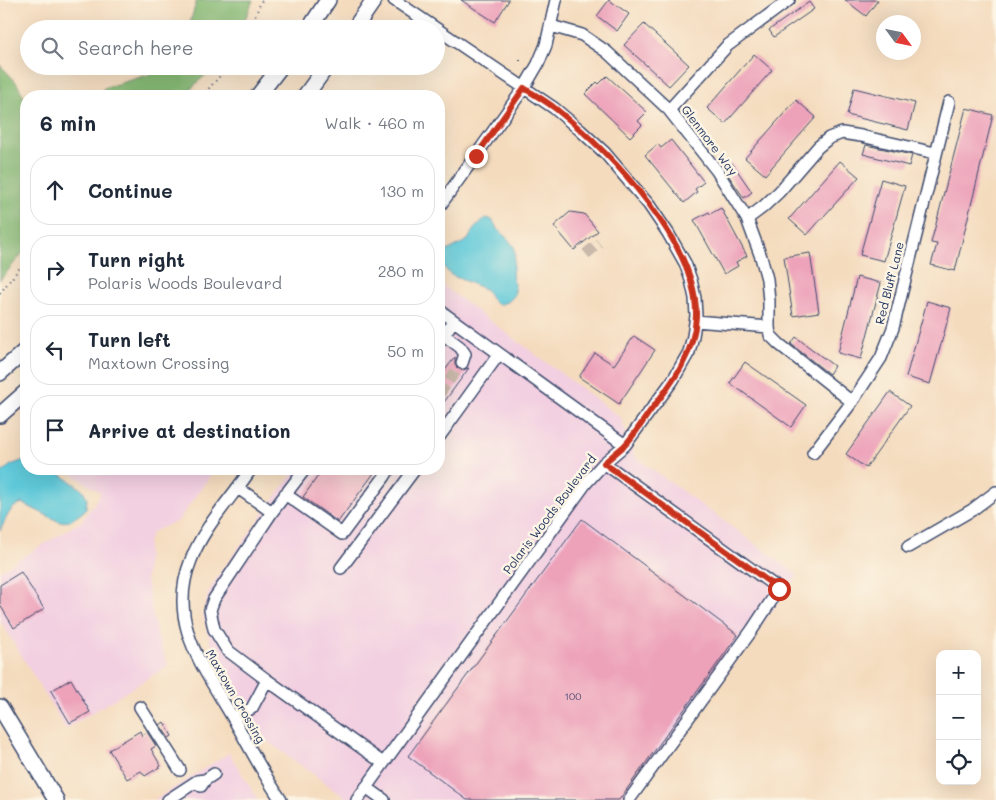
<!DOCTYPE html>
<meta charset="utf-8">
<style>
body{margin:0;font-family:Mali,sans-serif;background:#f2f2f3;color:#1f2937}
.controls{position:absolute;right:15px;bottom:15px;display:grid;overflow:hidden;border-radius:10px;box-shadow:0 5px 20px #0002}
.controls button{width:45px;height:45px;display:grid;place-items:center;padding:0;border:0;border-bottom:1px solid #e0e1e3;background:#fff;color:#1f2937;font:25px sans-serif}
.compass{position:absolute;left:876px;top:15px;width:45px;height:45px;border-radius:50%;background:#fff;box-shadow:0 5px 20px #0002;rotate:123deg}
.stop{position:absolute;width:15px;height:15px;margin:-11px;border:4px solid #c8321e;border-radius:50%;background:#fff}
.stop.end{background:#c8321e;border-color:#fff;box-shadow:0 1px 5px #0008}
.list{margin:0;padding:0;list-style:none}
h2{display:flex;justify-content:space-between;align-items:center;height:65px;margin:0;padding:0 20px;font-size:21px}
h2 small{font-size:16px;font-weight:400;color:#747a83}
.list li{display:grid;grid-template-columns:32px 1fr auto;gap:15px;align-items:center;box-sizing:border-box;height:70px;margin:0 10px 10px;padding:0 10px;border:1px solid #e0e1e3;border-radius:20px}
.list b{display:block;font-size:19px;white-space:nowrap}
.list p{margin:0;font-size:16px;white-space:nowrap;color:#747a83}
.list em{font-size:16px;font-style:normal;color:#747a83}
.icon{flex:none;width:28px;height:28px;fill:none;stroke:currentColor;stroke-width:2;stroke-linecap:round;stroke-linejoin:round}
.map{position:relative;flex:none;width:996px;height:800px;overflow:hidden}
.search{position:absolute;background:#fff;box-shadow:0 5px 20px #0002;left:20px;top:20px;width:425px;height:55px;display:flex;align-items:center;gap:12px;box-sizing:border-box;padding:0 18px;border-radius:28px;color:#747a83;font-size:19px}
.panel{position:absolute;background:#fff;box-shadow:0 5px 20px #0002;left:20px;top:90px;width:425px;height:385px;border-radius:20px}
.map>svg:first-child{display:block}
.built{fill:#f2cfe1}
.forest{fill:#86b974;stroke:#507469}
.water{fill:#5fc9d9;stroke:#3d7c9c}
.building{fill:#eda2ba}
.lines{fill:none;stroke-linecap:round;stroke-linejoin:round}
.minor-tunnel{stroke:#c9b9ab;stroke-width:11;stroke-dasharray:11 5.5;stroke-linecap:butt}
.minor-casing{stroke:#3c496c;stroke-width:14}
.major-casing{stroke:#3c496c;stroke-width:18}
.path{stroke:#3c496c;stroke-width:2;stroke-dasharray:1 4;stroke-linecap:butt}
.minor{stroke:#fff;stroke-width:11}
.major{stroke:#fff;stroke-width:15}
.route{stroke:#c8321e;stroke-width:6}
.labels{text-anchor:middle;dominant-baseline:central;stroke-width:5;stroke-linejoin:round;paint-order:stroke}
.number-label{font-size:10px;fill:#504c75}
.street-label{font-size:12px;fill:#1b2f5e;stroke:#fcf5e5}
</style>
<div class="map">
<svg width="996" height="800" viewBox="0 0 996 800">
<rect width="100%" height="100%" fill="#fcf5e5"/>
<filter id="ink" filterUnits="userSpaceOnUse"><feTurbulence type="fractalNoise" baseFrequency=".02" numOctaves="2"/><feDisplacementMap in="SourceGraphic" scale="10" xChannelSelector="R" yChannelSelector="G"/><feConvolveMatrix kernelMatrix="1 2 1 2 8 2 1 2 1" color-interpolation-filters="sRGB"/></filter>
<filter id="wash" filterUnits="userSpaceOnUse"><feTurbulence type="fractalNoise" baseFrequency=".0096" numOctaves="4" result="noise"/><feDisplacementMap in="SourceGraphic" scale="20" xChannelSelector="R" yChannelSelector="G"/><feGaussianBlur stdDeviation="1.12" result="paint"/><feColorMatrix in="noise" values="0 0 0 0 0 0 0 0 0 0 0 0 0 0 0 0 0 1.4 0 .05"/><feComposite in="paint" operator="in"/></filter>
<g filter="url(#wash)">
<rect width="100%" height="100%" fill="#f4dbbe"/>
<!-- built -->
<path class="built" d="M439 283 621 418 634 456 798 575 634 800H349L259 735 210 641 203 615 208 593 217 577 296 469H439Z
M65 469H215L178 521 152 532 148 542 146 579 156 632 168 666 66 729 0 620V571L82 521 101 493Z
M229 753 258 800H154Z"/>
<!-- forest -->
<path class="forest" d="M197 0H253L241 29H188Z
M0 65 16 82 26 101V249L0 280Z
M158 66H215L183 96H100L104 88 151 74Z"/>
<!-- water -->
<path class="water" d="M485 218 490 219 493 221 497 229 508 239 514 247 515 255 512 274 515 290 514 296 509 301 501 304H496L493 301 485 289 451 275 442 265V257L445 252 468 240 474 229Z
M24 460H26V469H53L83 490 87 498 86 508 83 512 70 521 60 522 22 503C9 507 6 519 0 531V474L11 465Z"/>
<g id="blocks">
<!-- building -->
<path class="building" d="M461 0H509L495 22Z
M609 0 629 14 617 31 597 16Z
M845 0H878L866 16Z
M809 2 814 9 774 37 769 30Z
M644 24 689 65 669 86 624 45Z
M754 54 772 70 725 124 707 108Z
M607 76 647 112 638 121 642 125 630 137 585 94 597 82 599 84Z
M854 88 915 103 908 130 847 115Z
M796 100 816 117 765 175 745 158Z
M966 108 993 115 955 271 931 265 937 244 931 243Z
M671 140 704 182 695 189 697 192 684 203 645 155 658 144 661 148Z
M866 145 912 155 909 166 863 154Z
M840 161 859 177 807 235 789 219Z
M732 163 752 192 744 198 724 169Z
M881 179 905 186 884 261 860 255Z
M721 208 747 256 736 262 738 266 724 274 694 220 709 212 710 214Z
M570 212 584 214 598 231 574 250 554 226Z
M810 253 819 312 793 316 784 257Z
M857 277 881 283 861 359 838 353Z
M927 301 951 308 930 384 906 377Z
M634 336 655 350 619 404 579 377 595 353 614 365Z
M796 337 834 366 829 374 791 344Z
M455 357V364L457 368 463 370 469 368 439 409V378Z
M745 362 806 405 791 427 730 383Z
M890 392 910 406 866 468 846 454Z
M323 469H377L338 522 303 497Z
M582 519 738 635 619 800H467L408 756Z
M21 572 44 609 14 628 0 605V585Z
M71 679 90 712 70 723 51 691Z
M164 722 172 736 169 738 160 725Z
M140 731 142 736 147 732 156 746 151 749 161 766 145 776 141 771 127 779 109 750Z"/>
</g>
</g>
<g filter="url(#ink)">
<use href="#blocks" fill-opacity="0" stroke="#3c496c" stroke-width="1"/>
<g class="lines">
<!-- minor-tunnel -->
<path class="minor-tunnel" d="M586 254 599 243
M439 394 462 363"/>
<!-- minor casing -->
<g class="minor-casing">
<path id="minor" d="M551 26 582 35 607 52 669 110 717 171 747 219 761 257 767 279 769 301V327L770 335 779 344 852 402
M669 110 727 46 789 0
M439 207 524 88 538 64 546 45 556 0
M747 219 763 207 779 192 818 147 829 138 842 133 861 136 935 153
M439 310 625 445
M453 321 444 335 460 347 465 354 462 363
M695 321 769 327
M439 437 499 354
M813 453 852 402 881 358 893 328 949 102
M604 463 779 589 752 630 629 800
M251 469C231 499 204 526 191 560 166 622 204 668 233 718 249 746 263 774 281 800
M238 488 272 512
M285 494 342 534 385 476 388 471 385 469
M908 547 972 510 996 492
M341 568 415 469
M267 680 383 763
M140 707 180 770
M233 718 252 708 267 680 227 650 214 629 210 610 214 599 272 512 305 469
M201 786 205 780 214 774
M366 787 384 800
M168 800 197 781 205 780
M357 800 586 483 604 463 625 445 673 380 689 352 693 336 696 316 695 298 691 280 685 263 668 233 649 205 605 153 580 130 554 108 394 0"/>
</g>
<!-- major casing -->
<g class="major-casing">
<path id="major" d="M309 29 328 0
M354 29 374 0
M258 96 281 66
M305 96 327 66
M0 373 26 350
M0 415 26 392
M0 707 56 800"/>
</g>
<!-- path -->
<path class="path" d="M249 29 262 0
M520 61V58
M202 96 229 66
M0 293 26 260"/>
<!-- minor -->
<use href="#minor" class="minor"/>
<!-- major -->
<use href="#major" class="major"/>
</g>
</g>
<g class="lines" filter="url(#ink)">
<!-- route -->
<path class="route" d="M476 156 524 88C535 95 546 101 556 109 610 152 698 243 696 316 695 353 673 382 651 410 642 422 634 436 624 446 617 452 610 458 604 463L779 589"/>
</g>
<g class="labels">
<!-- number labels -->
<g class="number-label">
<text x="573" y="696">100</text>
</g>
<!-- street labels -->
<g class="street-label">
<text transform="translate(710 140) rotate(53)">Glenmore Way</text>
<text transform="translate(889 283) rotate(-76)">Red Bluff Lane</text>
<text transform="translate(549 514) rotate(-53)">Polaris Woods Boulevard</text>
<text transform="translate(236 696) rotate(60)">Maxtown Crossing</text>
</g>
</g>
</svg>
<div class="controls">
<button>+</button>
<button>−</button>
<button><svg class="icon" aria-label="locate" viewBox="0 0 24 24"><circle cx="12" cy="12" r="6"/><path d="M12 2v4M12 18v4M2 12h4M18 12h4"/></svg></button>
</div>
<svg class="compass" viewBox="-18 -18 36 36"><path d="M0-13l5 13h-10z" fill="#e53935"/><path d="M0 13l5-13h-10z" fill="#747a83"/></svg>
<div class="stop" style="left:779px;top:589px"></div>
<div class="stop end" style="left:476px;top:156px"></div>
<div class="search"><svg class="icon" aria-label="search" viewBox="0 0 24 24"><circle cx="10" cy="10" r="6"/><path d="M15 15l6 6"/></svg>Search here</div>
<section class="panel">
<h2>6 min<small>Walk · 460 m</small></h2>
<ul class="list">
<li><svg class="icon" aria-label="ahead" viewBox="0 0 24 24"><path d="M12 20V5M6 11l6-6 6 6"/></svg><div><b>Continue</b></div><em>130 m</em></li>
<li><svg class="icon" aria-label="right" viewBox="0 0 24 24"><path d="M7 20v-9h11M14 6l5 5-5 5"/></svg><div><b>Turn right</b><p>Polaris Woods Boulevard</p></div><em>280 m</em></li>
<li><svg class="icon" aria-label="left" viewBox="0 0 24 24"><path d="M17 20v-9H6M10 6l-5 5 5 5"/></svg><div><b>Turn left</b><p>Maxtown Crossing</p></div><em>50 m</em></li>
<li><svg class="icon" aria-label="arrive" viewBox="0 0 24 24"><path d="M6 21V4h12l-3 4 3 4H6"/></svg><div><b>Arrive at destination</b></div></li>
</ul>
</section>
</div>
